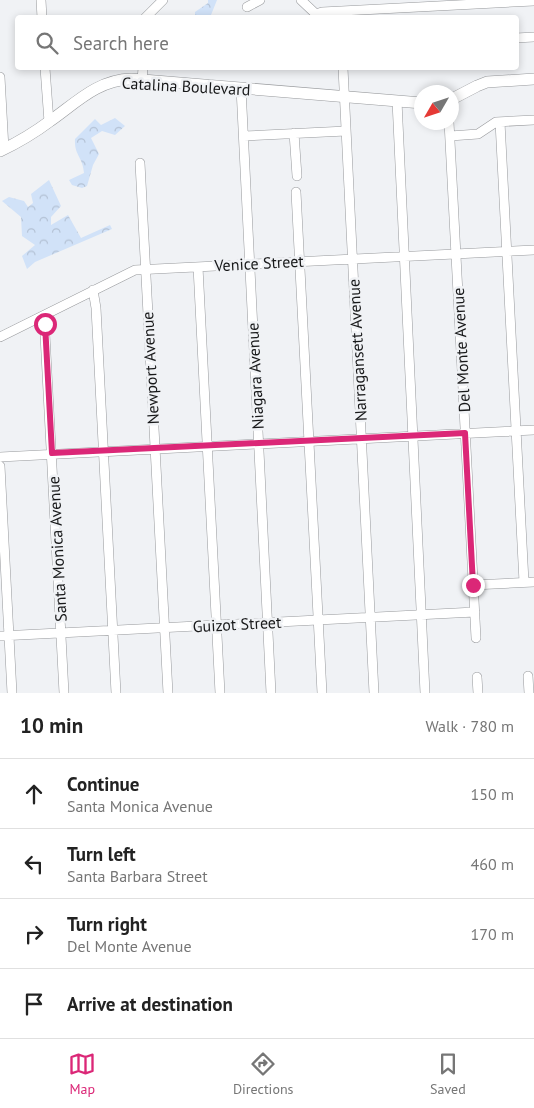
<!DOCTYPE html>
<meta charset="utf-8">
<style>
body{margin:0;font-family:"PT Sans",sans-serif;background:#f2f2f2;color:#222}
.compass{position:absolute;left:414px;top:85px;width:45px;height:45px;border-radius:50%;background:#fff;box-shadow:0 2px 8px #0003;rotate:231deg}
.stop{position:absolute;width:15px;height:15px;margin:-11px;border:4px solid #db2777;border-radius:50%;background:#fff}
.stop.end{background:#db2777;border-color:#fff;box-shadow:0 1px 5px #0008}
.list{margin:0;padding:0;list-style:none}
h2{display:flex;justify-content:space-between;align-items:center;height:65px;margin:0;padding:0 20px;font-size:21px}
h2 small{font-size:16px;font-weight:400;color:#767676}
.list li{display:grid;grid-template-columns:32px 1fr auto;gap:15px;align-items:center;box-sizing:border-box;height:70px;padding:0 20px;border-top:1px solid #e0e0e0}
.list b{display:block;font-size:19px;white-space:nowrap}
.list p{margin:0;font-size:16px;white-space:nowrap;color:#767676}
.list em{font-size:16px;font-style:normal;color:#767676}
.icon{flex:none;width:28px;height:28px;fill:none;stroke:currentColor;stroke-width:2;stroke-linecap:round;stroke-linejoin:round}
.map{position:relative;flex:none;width:534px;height:693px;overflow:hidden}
.search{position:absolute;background:#fff;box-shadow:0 2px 8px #0003;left:15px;right:15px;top:15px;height:55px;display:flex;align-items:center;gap:12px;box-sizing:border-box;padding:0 18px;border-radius:5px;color:#767676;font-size:19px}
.sheet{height:345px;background:#fff}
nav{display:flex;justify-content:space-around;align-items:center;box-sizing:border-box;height:70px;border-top:1px solid #e0e0e0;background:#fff;font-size:14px;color:#767676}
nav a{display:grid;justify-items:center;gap:2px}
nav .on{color:#db2777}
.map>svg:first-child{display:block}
.forest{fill:url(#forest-crowns)}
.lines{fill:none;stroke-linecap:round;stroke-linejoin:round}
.minor-casing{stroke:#97999c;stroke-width:10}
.major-casing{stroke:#97999c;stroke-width:12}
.minor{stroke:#fff;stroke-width:9}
.major{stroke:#fff;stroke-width:11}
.route{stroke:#db2777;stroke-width:6}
.labels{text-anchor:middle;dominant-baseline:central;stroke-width:5;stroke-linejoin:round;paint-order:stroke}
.street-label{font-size:16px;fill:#18191a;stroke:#f0f2f5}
</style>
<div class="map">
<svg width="534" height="693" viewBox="0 0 534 693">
<defs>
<pattern id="forest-crowns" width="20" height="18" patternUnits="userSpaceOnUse" patternTransform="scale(1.25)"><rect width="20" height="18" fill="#d1e2f8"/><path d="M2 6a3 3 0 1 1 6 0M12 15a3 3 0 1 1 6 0" fill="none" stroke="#b3c1d4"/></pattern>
</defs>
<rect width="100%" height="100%" fill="#f0f2f5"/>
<!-- forest -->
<path class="forest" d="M208 0H217L211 15 212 17H195V12L208 3Z
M115 118 125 126 115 135 102 131 91 138 99 154 93 165 87 186 82 188 72 185 69 180 84 173C83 157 74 155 75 139L95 119 101 125Z
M49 180 61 206 51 217V225L68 215 81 238 110 225 112 229 35 262 27 269 22 256 35 245 22 236 21 217 2 201 9 197 24 201 28 207 33 203 31 194Z"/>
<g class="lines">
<!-- minor casing -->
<g class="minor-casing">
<path id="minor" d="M41 0 42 18
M301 0 319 17
M247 7 260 0
M316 14 322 12 534 1
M145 18 163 0
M516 38 534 37
M45 68 49 122
M343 68 374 693
M0 77 4 149
M142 80 143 68
M241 88 271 693
M397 101 425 693
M449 122 476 638
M500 122 524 582
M294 133 297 176
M244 136 346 131
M450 136 478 134 496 122 534 120
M140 163 168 693
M296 192 322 693
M198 267 220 693
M93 290 96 308 116 693
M44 316 64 693
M0 337 135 270 534 250
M0 457 534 430
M0 466 12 693
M473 585 534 582
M0 636 475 612
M528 676 529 693
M477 677 478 693"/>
</g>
<!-- major casing -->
<g class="major-casing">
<path id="major" d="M452 99 477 86 487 82 534 79
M0 151C17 143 34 133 50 121 76 103 97 80 131 79L422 103"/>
</g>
<!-- minor -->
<use href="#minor" class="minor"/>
<!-- major -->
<use href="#major" class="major"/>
</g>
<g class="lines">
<!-- route -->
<path class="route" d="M45 324 52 453 465 433 473 585"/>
</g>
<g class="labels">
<!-- street labels -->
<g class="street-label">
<text transform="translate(186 86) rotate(3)">Catalina Boulevard</text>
<text transform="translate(259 263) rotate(-3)">Venice Street</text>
<text transform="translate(357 350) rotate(-93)">Narragansett Avenue</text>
<text transform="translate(461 350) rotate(-93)">Del Monte Avenue</text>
<text transform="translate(150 368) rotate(-93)">Newport Avenue</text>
<text transform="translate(255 376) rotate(-93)">Niagara Avenue</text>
<text transform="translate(57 549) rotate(-93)">Santa Monica Avenue</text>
<text transform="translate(237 624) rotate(-3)">Guizot Street</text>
</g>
</g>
</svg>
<svg class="compass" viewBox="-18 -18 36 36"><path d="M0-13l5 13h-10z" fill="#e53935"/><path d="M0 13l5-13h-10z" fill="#767676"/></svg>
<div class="stop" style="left:45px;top:324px"></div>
<div class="stop end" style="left:473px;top:585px"></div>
<div class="search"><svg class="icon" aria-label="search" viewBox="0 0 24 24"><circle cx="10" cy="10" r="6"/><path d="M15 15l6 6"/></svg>Search here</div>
</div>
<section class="sheet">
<h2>10 min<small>Walk · 780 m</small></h2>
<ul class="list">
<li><svg class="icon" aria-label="ahead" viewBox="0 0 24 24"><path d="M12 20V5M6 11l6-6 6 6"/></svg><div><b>Continue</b><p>Santa Monica Avenue</p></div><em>150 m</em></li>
<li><svg class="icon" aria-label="left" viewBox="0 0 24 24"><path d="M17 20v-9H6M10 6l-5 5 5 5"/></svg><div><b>Turn left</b><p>Santa Barbara Street</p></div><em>460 m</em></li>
<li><svg class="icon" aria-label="right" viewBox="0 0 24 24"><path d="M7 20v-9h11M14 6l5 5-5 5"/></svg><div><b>Turn right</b><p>Del Monte Avenue</p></div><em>170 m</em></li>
<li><svg class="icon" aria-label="arrive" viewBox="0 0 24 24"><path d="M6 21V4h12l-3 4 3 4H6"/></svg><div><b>Arrive at destination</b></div></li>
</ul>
</section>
<nav>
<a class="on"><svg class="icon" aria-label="map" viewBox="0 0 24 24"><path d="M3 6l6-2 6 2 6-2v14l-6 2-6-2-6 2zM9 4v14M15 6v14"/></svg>Map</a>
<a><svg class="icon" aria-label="directions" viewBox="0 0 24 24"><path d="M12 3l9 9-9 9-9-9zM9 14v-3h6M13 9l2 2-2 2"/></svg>Directions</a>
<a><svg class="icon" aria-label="saved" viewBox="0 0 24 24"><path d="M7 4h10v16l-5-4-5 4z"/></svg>Saved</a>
</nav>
